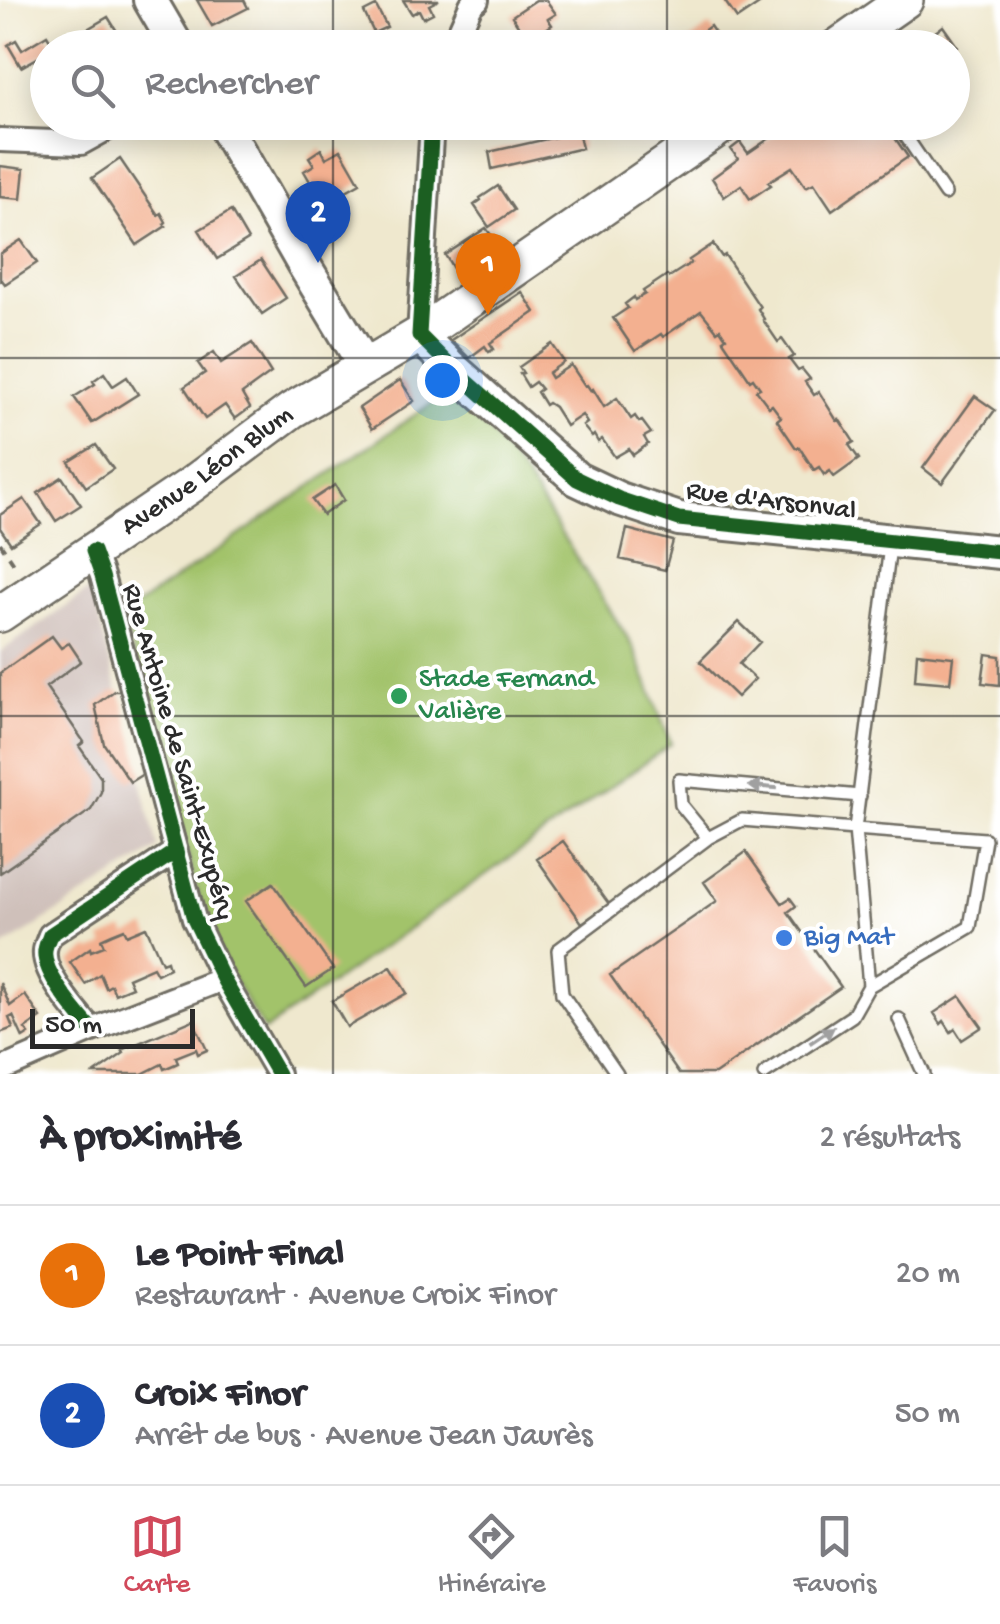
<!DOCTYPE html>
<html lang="fr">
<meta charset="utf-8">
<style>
body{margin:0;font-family:"Gochi Hand",sans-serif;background:#f7f7f7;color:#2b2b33}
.scale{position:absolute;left:30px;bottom:25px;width:165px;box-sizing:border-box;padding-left:10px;border:5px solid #2b2b2b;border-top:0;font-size:28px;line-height:35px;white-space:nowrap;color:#2b2b2b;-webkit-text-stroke:8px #fff;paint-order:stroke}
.you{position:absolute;left:442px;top:380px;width:35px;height:35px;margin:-25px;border:8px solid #fff;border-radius:50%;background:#1a73e8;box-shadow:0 0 0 15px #1a73e833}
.badge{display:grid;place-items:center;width:65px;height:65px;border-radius:50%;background:#d1495b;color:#fff;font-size:32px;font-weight:700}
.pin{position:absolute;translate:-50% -82px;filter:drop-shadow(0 2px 5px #0008)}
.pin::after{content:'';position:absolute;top:52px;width:35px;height:30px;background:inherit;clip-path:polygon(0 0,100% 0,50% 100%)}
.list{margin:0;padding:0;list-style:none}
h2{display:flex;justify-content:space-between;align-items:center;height:130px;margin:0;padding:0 40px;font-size:42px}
h2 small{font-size:32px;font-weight:400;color:#7c7c81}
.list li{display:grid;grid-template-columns:65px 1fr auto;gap:30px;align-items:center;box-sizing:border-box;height:140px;padding:0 40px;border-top:2px solid #e1e1e2}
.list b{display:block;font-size:38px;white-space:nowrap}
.list p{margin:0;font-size:32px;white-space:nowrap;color:#7c7c81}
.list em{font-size:32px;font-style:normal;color:#7c7c81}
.icon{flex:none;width:55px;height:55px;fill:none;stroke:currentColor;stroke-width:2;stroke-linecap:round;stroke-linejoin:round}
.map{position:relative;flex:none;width:1000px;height:1074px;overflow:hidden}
.search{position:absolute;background:#fff;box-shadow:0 5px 25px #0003;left:30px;right:30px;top:30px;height:110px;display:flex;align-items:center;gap:25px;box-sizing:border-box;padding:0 35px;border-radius:55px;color:#7c7c81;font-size:38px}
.sheet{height:410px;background:#fff}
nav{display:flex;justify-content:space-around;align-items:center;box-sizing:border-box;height:140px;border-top:2px solid #e1e1e2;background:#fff;font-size:28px;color:#7c7c81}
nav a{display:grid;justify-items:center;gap:5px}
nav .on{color:#d1495b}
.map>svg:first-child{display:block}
.industrial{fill:#cfc0ba}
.green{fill:#a2c36b;stroke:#66774b;stroke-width:2.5}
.building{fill:#f3b090}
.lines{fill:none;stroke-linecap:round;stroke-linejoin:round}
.lane-casing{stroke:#706d64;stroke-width:16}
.street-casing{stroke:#706d64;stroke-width:28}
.secondary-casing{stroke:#706d64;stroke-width:38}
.primary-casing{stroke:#706d64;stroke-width:40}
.path{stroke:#706d64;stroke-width:4;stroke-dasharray:8 8;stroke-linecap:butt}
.lane{stroke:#fff;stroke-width:11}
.street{stroke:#fff;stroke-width:22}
.secondary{stroke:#fff;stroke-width:32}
.primary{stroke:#fff;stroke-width:35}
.cycleway-casing{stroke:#fff;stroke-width:21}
.cycleway{stroke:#1b5e20;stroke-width:15}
.oneway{fill:#a0a0a0}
.grid{fill:none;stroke:#2b2b2b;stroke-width:2.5;stroke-opacity:0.55}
.leisure-dot{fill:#2e9e5b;stroke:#fff;stroke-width:4}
.shop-dot{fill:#3f7fe0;stroke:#fff;stroke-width:4}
.labels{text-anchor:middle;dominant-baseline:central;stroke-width:8;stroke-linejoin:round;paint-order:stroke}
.street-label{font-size:28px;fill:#2b2b2b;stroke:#fff}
.leisure-label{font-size:28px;fill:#27864d;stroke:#fff;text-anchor:start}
.shop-label{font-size:28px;fill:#366cbe;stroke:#fff;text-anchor:start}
</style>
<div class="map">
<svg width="1000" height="1074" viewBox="0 0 1000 1074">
<rect width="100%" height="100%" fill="#fff"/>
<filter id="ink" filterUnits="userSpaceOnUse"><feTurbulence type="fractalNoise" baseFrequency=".01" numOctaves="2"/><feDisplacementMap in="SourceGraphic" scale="20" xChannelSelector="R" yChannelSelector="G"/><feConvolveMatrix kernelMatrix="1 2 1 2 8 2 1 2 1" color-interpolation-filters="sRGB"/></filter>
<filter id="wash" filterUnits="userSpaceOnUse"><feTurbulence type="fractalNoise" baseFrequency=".0048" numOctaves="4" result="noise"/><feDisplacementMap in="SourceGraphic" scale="40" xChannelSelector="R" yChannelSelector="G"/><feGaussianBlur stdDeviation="2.25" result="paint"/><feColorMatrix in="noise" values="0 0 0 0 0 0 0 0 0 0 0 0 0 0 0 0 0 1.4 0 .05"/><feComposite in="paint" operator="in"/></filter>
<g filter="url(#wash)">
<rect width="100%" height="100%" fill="#efe8ce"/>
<!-- industrial -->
<path class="industrial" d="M91 589 158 848 0 949V652Z"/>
<!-- green -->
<path class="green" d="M448 392 490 432 526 478 634 648 671 744 264 1031 226 968 203 912 123 615Z"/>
<g id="blocks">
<!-- building -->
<path class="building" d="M197 0H244L248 8 212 26Z
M403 0H439L429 5 433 13 423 18 419 10 412 14Z
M536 0H546L556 14 548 19 552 25 528 41 512 16Z
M724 0H765L737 19Z
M376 6 387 27 374 33 364 12Z
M108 17 118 33 112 37 118 48H93L84 31Z
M710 26 725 48H680Z
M943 26 957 46 954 48H915Z
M47 35 55 48H48V52L21 67 8 45 16 40 22 50Z
M793 122H884L908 157 832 210 814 183 806 187 792 167 768 182 771 185 750 199 741 185 724 197 712 178 738 159 731 149 740 142 748 153Z
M578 132 582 148 492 169 489 152Z
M321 149 326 158 341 150 360 183 323 204 304 171 314 165 309 157Z
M120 159 158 215 161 213 166 222 164 224 166 226 137 245 92 178Z
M0 166 24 169 21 199 0 197Z
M498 186 514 210 489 227 474 205 481 200 480 198Z
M231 211 248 240 217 259 199 230Z
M486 228 496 242 454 270 445 255Z
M21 240 37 263 5 284 2 280 0 281V254Z
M713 244 722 257 725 255 760 307 758 309 764 319 763 320 778 342 782 339 794 356 789 359 798 371 802 369 810 379 805 382 814 395 819 392 837 421 839 419 854 442 849 445 859 459 834 477 830 471 824 475 819 467 814 470 799 447 796 448 777 420 781 417 772 405 769 407 756 390 760 388 753 378 750 380 723 340 726 338 720 329 717 331 701 311 663 337 661 334 635 351 613 318 628 308 625 304 634 297 635 300 645 294 643 291 667 275 669 277 691 263 689 260Z
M261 260 286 298 262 314 236 276Z
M522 292 535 312 490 343 494 349 489 352 485 346 469 358 451 340Z
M252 343 271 373 242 394 250 408 235 419 225 405 205 419 184 387 205 373 198 363 214 352 221 363Z
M552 344 564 362 548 373 551 378 571 365 585 386 587 385 591 391 593 389 604 407 617 398 631 419 635 416 639 422 642 421 651 433 644 437 648 444 633 455 629 449 615 457 602 439 598 442 594 435 592 437 583 426 587 423 582 415 566 426 554 407 548 403 545 405 537 392 541 389 535 382 528 387 520 374 523 373 519 367Z
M104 373 113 386 127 377 138 394 92 423 74 397 95 384 93 381Z
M400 380 414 401 372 429 359 408Z
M975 396 995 410 942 483 923 468Z
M96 445 113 469 86 487 69 462Z
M62 477 81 505 56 521 38 493Z
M335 485 344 500 323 515 312 500Z
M24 499 41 524 11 544 0 528V515Z
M627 529 673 541 665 570 620 559Z
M739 622 760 642 739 664 755 679 737 697 700 661Z
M52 636 61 648 69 643 81 661 46 687 84 742 79 746 101 778V792L91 810 0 873V673Z
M917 653 953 657 950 683 915 680Z
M986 654 1000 656V685L982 683Z
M114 691H120L143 774 130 782 104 744 95 705Z
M563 841 609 904 582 923 537 859Z
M746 852 782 903 790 898 796 906 788 912 841 987 715 1074H679L610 975 717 901 704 882Z
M273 883 333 969 306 987 246 901Z
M146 927 162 963 167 961 169 968 157 974 153 967 128 978 132 987 115 994 111 985 106 988 100 974 85 984 70 962 90 948 91 951 104 946 101 939 112 934 124 929 127 935Z
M391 967 407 993 347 1027 332 1001Z
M0 983 10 1006 25 995 41 1018 25 1029 29 1034 23 1038 13 1016 9 1018 13 1028 0 1033Z
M960 996 982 1027 962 1040 955 1029 951 1032 944 1021 941 1024 934 1013Z
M193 1020 207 1050 198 1054 196 1049 176 1057 178 1063 164 1069 162 1064 142 1074H94L124 1053 122 1050Z"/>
</g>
</g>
<g filter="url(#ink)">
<use href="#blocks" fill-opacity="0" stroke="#706d64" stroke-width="2.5"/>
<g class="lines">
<!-- lane casing -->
<g class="lane-casing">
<path id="lane" d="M896 122 945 194
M708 838 681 805 679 780 860 796
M899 1019 924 1074
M617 1074 562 994 558 950 708 838 742 820 855 829 869 986 970 927 985 839 855 829 890 546
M764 1074 852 1016 869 986"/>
</g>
<!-- street casing -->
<g class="street-casing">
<path id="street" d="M452 48 471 5 477 0
M0 140 81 143 119 122
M419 335 432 122
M93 551 102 576 194 919 223 979 278 1074
M92 1030C78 1014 42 973 45 951 45 946 48 941 50 935L176 851
M0 1070 92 1030 223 979"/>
</g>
<!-- secondary casing -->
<g class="secondary-casing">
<path id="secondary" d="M150 0 178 48
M222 122 304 265 365 366
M419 335 451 367 577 479 619 499 679 519 1000 552"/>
</g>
<!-- primary casing -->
<g class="primary-casing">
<g id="primary">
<path d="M836 48 905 0"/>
<path id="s1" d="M0 614 191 485 292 410 419 335 727 122"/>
</g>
</g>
<!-- path -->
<path class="path" d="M0 543 17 568"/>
<!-- lane -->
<use href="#lane" class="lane"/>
<!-- street -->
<use href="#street" class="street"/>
<!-- secondary -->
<use href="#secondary" class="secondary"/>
<!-- primary -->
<use href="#primary" class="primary"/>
<!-- cycleway casing -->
<g class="cycleway-casing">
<path id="cycleway" d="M432 122 419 335 451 367 577 479 619 499 679 519 1000 552
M93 551 102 576 194 919 223 979 278 1074
M92 1030C78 1014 42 973 45 951 45 946 48 941 50 935L176 851"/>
</g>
<!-- cycleway -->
<use href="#cycleway" class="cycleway"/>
</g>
<!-- one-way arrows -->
<defs><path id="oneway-solid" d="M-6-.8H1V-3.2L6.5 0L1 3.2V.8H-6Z" transform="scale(2.5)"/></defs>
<g class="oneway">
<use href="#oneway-solid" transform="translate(763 787) rotate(-175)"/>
<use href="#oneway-solid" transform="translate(822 1035) rotate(-34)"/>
</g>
</g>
<!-- grid -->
<path class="grid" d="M333 0V48M667 0V48M333 122V1074M667 122V1074M0 358H1000M0 716H1000"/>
<!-- markers -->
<circle class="leisure-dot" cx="399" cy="696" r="10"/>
<circle class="shop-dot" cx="784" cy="938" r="10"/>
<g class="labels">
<!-- street labels -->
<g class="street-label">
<text stroke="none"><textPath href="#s1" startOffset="252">Avenue Léon Blum</textPath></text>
<text transform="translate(771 502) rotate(7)">Rue d'Arsonval</text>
<text transform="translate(177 752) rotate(74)">Rue Antoine de Saint-Exupéry</text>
</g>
<!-- leisure labels -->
<g class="leisure-label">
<text x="419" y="680">Stade Fernand<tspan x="419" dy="32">Valière</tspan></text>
</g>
<!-- shop labels -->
<g class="shop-label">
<text x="804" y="938">Big Mat</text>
</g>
</g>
</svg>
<div class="scale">50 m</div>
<div class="you"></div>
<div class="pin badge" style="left:488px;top:315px;background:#e8710a">1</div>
<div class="pin badge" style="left:318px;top:263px;background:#1a4fb4">2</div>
<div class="search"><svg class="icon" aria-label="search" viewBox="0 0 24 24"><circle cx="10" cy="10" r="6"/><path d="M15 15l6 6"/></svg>Rechercher</div>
</div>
<section class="sheet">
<h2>À proximité<small>2 résultats</small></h2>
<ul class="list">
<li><span class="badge" style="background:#e8710a">1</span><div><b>Le Point Final</b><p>Restaurant · Avenue Croix Finor</p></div><em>20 m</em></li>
<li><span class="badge" style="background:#1a4fb4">2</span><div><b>Croix Finor</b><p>Arrêt de bus · Avenue Jean Jaurès</p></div><em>50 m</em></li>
</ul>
</section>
<nav>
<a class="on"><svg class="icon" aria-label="map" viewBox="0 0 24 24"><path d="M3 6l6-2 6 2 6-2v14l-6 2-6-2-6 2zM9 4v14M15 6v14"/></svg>Carte</a>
<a><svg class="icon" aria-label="directions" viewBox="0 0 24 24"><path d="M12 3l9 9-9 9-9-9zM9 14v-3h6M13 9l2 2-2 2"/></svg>Itinéraire</a>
<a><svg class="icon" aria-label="saved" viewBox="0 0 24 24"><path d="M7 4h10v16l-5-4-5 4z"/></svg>Favoris</a>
</nav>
